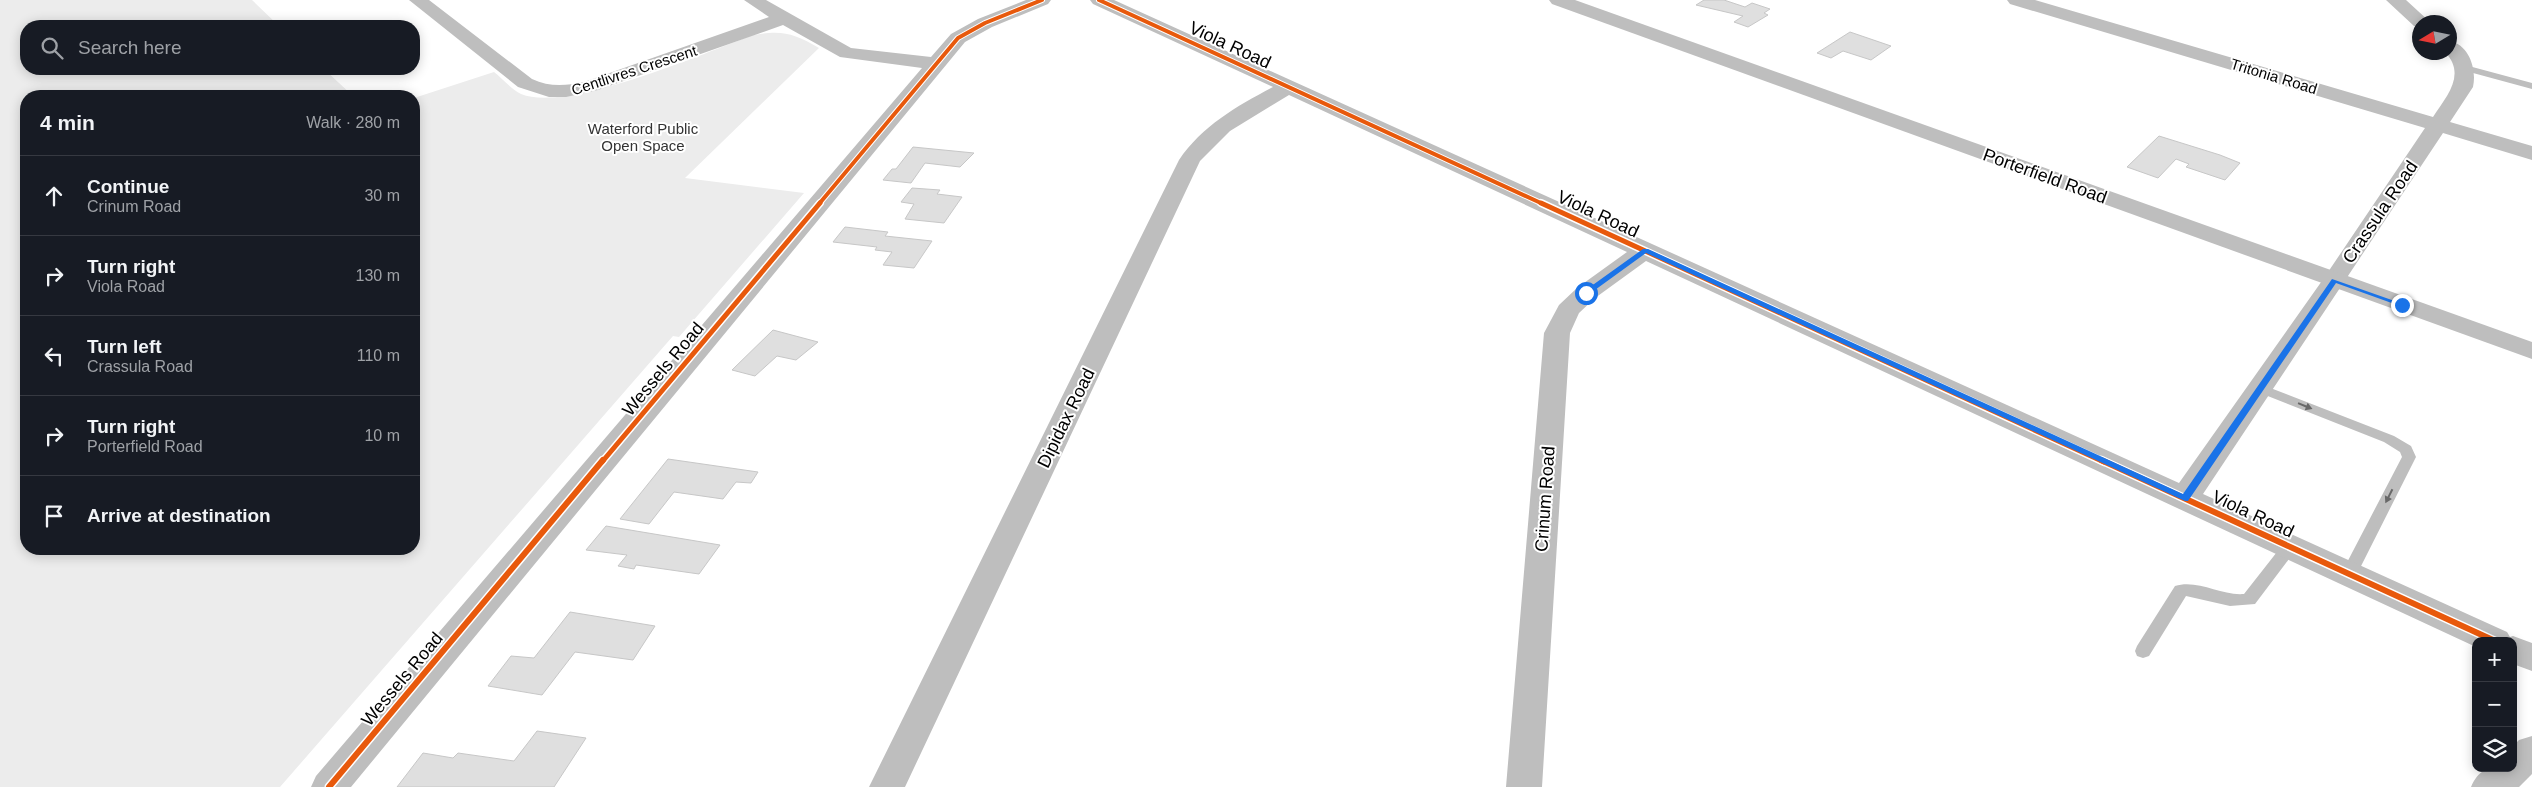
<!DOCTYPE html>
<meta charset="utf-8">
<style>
body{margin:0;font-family:Helvetica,sans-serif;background:#242831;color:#f1f3f6}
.controls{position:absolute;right:15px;bottom:15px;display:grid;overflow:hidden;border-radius:10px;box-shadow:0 2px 12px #0003}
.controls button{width:45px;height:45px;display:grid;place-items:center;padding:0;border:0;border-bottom:1px solid #363941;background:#171b24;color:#f1f3f6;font:25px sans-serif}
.compass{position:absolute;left:2412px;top:15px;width:45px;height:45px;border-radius:50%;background:#171b24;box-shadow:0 2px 12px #0003;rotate:260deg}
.stop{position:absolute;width:15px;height:15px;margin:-11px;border:4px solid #1a73e8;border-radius:50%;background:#fff}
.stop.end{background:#1a73e8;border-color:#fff;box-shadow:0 1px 5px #0008}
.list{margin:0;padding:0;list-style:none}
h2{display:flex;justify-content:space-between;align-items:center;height:65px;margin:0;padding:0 20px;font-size:21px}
h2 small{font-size:16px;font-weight:400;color:#9ea1a6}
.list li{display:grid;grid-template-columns:32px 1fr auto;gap:15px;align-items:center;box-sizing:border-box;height:80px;padding:0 20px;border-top:1px solid #363941}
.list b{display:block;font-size:19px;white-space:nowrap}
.list p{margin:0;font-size:16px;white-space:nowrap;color:#9ea1a6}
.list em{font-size:16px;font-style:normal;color:#9ea1a6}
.icon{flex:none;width:28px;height:28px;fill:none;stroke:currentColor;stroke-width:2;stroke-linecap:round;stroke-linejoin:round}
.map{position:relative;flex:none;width:2532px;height:787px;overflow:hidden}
.search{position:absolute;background:#171b24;box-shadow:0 2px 12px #0003;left:20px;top:20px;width:400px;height:55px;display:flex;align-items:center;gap:12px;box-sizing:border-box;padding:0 18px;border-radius:20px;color:#9ea1a6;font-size:19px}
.panel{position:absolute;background:#171b24;box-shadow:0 2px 12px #0003;left:20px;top:90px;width:400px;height:465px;border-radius:20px}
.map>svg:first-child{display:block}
.green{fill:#ececec}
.building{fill:#dfdfdf;stroke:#c7c7c7}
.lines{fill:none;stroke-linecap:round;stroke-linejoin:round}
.service{fill:#bebebe;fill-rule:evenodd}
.minor{fill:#bebebe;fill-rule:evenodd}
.tertiary{fill:#bebebe;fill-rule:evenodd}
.cycleway-far2-casing{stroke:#fff;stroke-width:6}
.cycleway-far1-casing{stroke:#fff;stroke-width:8}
.cycleway-casing{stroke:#fff;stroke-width:9}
.cycleway-far2{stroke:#e8590c;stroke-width:4}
.cycleway-far1{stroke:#e8590c;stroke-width:5}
.cycleway{stroke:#e8590c;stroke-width:6}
.oneway{fill:#686868}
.route{fill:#1a73e8}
.labels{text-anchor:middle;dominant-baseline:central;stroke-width:4;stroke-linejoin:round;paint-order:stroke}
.far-street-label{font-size:15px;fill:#000;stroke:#fff}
.far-park-label{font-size:15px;fill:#333;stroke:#fff}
.street-label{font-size:18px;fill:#000;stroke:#fff}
</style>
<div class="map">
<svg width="2532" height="787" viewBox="0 0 2532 787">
<rect width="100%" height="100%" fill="#fff"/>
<!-- green -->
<path class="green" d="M0 0H252L279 26H26V69H324L353 96H26V549H414V98L494 72C502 78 512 90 521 94 567 113 704 53 753 35 783 30 793 33 819 48L685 178 804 193 679 337 673 336 280 787H0Z"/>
<!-- building -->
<path class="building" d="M1704 0H1724L1745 7 1752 3 1770 9 1764 13 1768 15 1748 27 1734 22 1743 16 1696 5Z
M1850 32 1891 46 1871 60 1843 51 1831 58 1817 53Z
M2159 136 2220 155 2240 163 2225 180 2186 167 2189 164 2176 159 2158 178 2127 167Z
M913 147 974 153 960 167 925 163 911 183 883 180 892 169H896Z
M912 188 940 190 937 194 962 197 944 223 905 219 914 204 901 202Z
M845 227 888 232 885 236 932 241 914 268 883 265 892 252 875 250 877 247 833 242Z
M773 330 818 342 796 360 777 356 755 376 732 370Z
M668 459 758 472 751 483 736 482 723 499 674 492 649 524 620 519Z
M606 526 720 545 699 574 636 565 634 569 618 566 627 555 586 550Z
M570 612 655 626 633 660 575 652 542 695 488 686 511 656 534 658Z
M537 731 586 738 554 787H397L423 753 453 758 458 753 514 761Z"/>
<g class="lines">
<!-- service -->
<path class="service" d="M2465 65 2532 83V89L2462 70 2460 68Z
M2260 384 2394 436 2411 446 2416 457 2355 578 2349 580 2343 578 2341 574 2402 457 2400 452 2384 442 2255 391 2253 388 2255 385Z
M2290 541 2296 543 2298 547 2255 604 2230 606 2186 596 2149 656 2143 658 2137 656 2135 651 2137 646 2175 586C2198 579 2221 596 2244 594L2284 543Z"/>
<!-- minor -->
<path class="minor" d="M409 0H429L532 79C549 87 565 86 584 82L769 17 744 0H766L851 48 931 57 951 34 978 19 1026 0H1051L1048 4 992 27 965 42 351 787H311L316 776 922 68 840 57 783 25 598 90 566 97H549L518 87Z
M1090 0H1114L2179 483 2324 278 2425 128 2010 4 2007 0H2035L2433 117C2446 97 2467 75 2445 52H2450V41C2469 45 2477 69 2473 87L2450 122 2532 146V160L2443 133 2203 494 2507 632 2510 637 2513 636 2532 643V671L2513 664V641H2476V647L1646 261 1595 298 1579 313 1570 333 1542 787H1506L1544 333 1559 305 1577 288 1627 252 1289 95 1230 131 1200 161 905 787H869L1179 160C1202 126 1237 106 1273 87L1093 4Z
M2386 0H2406L2430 22H2420V27L2414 26Z
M2532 736V774L2519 787H2471C2481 765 2492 768 2513 768V746L2519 740Z"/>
<!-- tertiary -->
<path class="tertiary" d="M1549 0H1575L2532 342V359L1552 4Z"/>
<!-- cycleway-far2 casing -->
<g class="cycleway-far2-casing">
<path id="cycleway-far2" d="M1099 0 1543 204
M819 204 958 38 985 23 1042 0"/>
</g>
<!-- cycleway-far1 casing -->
<g class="cycleway-far1-casing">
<path id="cycleway-far1" d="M1541 203 2104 462
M602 462 820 203"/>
</g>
<!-- cycleway casing -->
<g class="cycleway-casing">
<path id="cycleway" d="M2101 460 2495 641
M329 787 603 460"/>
</g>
<!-- cycleway-far2 -->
<use href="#cycleway-far2" class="cycleway-far2"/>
<!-- cycleway-far1 -->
<use href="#cycleway-far1" class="cycleway-far1"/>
<!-- cycleway -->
<use href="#cycleway" class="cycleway"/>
</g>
<!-- one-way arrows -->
<defs><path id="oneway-solid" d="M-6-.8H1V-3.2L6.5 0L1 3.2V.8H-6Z" transform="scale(1.25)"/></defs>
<g class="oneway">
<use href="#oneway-solid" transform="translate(2305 406) rotate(22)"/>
<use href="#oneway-solid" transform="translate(2389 496) rotate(117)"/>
</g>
<!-- route -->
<path class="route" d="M1643 249H1648L2183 494 2332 279 2406 305 2400 306 2336 283 2188 501H2185L1646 253 1588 295H1583V292Z"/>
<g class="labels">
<!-- far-street labels -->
<g class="far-street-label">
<text transform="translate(634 70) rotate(-18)">Centlivres Crescent</text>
<text transform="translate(2274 76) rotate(17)">Tritonia Road</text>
</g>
<!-- far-park labels -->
<g class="far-park-label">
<text x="643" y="128">Waterford Public<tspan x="643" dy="17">Open Space</tspan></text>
</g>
<!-- street labels -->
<g class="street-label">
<text transform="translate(1230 45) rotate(25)">Viola Road</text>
<text transform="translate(2045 176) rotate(20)">Porterfield Road</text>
<text transform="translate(2380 212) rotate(-56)">Crassula Road</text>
<text transform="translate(1598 214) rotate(25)">Viola Road</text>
<text transform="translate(663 369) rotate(-50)">Wessels Road</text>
<text transform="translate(1066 418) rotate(-64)">Dipidax Road</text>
<text transform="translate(1545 499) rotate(-86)">Crinum Road</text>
<text transform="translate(2253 514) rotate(25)">Viola Road</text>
<text transform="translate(402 679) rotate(-50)">Wessels Road</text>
</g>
</g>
</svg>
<div class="controls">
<button>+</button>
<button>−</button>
<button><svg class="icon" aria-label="layers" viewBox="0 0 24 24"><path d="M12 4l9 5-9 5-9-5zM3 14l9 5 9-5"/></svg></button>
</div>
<svg class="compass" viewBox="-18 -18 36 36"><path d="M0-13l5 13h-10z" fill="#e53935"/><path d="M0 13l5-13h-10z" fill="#9ea1a6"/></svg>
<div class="stop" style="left:1586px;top:293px"></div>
<div class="stop end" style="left:2402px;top:305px"></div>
<div class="search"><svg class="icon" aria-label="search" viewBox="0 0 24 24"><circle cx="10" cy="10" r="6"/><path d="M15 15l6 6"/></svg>Search here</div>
<section class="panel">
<h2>4 min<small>Walk · 280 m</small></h2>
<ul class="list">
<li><svg class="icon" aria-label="ahead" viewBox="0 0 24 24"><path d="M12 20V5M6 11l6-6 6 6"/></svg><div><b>Continue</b><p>Crinum Road</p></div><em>30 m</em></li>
<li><svg class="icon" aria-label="right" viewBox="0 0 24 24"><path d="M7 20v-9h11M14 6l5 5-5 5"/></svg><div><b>Turn right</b><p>Viola Road</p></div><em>130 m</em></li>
<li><svg class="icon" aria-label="left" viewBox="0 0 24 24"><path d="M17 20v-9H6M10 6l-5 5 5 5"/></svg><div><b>Turn left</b><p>Crassula Road</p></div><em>110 m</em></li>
<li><svg class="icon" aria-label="right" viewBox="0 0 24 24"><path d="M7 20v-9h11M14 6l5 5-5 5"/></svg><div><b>Turn right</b><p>Porterfield Road</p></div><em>10 m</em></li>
<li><svg class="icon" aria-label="arrive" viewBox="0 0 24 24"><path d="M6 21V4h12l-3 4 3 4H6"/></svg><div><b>Arrive at destination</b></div></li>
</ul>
</section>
</div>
